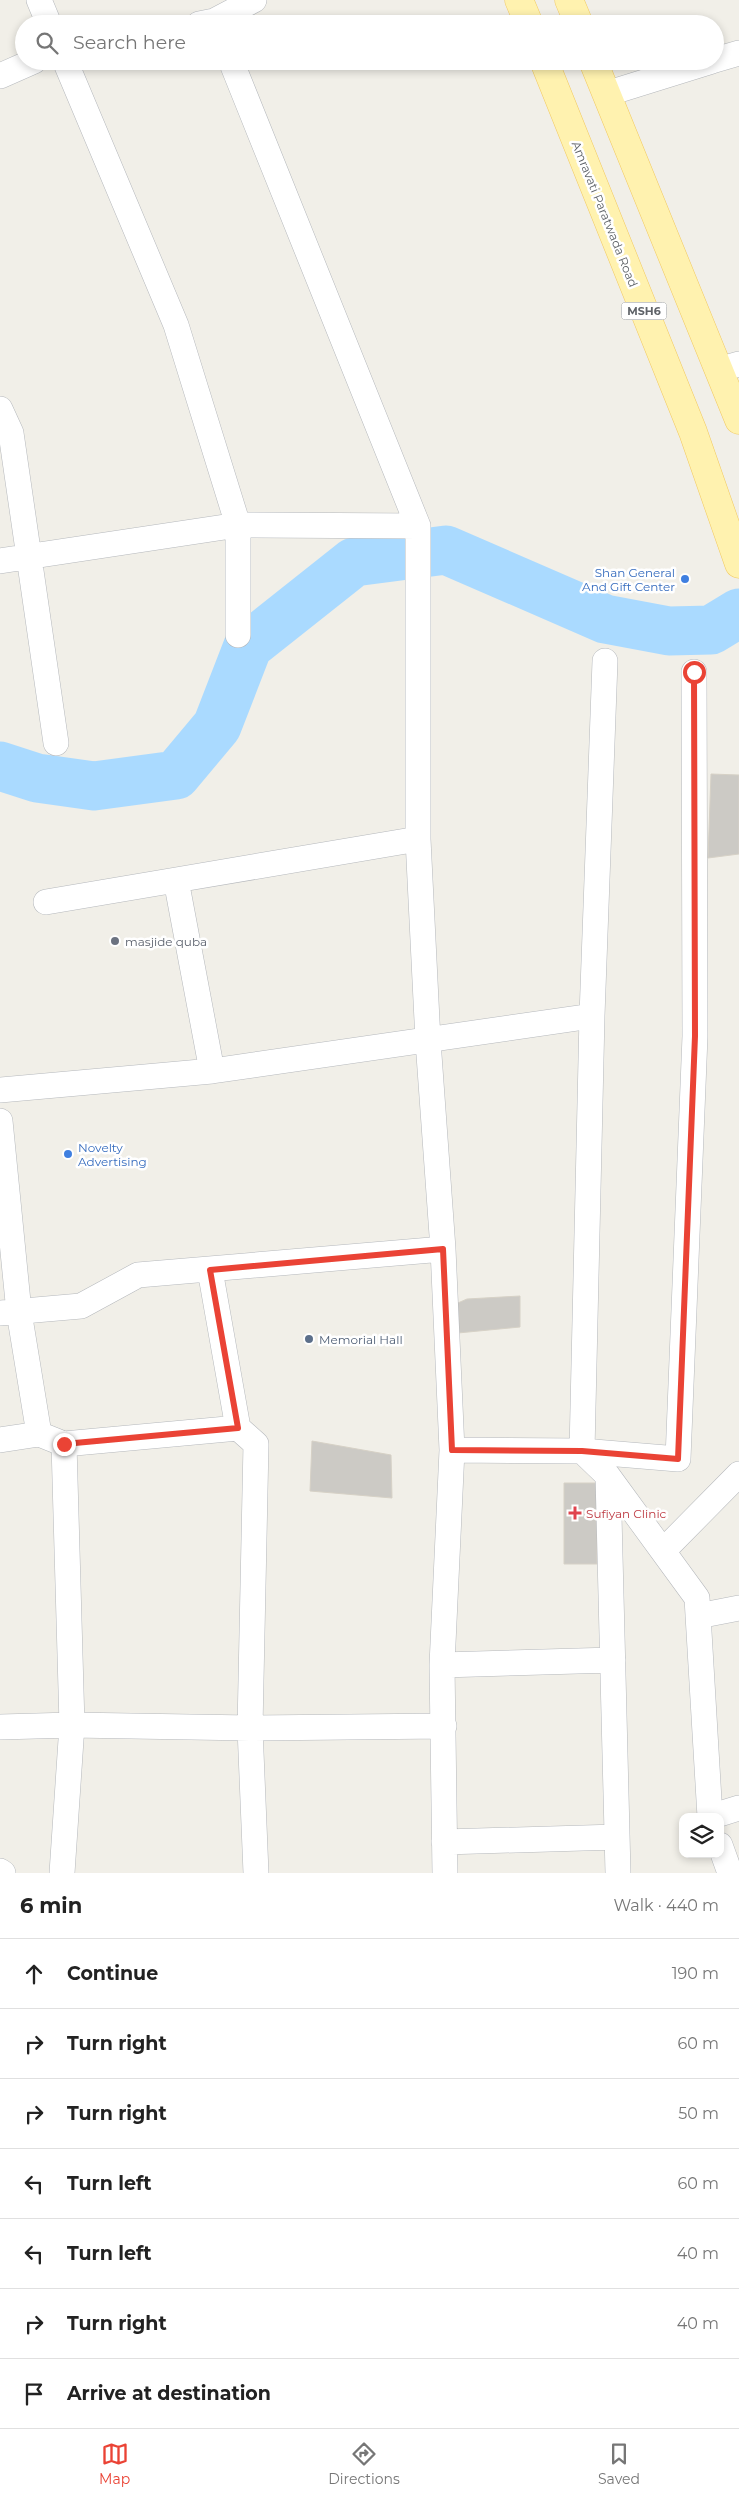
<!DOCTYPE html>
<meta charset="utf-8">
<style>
body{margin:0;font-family:Montserrat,sans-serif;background:#f2f2f2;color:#222}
.controls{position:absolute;right:15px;bottom:15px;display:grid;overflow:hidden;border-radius:10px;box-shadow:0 2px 8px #0003}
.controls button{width:45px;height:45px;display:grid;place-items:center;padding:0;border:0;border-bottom:1px solid #e0e0e0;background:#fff;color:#222;font:25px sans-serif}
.stop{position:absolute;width:15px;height:15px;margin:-11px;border:4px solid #ea4335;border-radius:50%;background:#fff}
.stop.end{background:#ea4335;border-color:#fff;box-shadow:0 1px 5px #0008}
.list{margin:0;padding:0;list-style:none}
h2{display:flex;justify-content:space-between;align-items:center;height:65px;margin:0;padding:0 20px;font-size:21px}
h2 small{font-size:16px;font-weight:400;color:#767676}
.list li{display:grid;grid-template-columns:32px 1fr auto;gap:15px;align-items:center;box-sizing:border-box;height:70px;padding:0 20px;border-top:1px solid #e0e0e0}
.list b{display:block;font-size:19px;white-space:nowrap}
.list em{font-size:16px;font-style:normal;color:#767676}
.icon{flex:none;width:28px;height:28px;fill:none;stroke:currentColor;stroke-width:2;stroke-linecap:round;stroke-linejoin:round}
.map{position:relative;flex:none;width:739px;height:1873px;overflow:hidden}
.search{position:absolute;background:#fff;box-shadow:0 2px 8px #0003;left:15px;right:15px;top:15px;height:55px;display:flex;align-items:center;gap:12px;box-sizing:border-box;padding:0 18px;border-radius:28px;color:#767676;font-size:19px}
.sheet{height:555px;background:#fff}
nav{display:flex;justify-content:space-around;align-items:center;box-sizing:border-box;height:70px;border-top:1px solid #e0e0e0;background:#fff;font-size:14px;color:#767676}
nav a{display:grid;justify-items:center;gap:2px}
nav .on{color:#ea4335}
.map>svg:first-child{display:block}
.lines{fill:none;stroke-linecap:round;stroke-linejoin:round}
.river{stroke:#aadaff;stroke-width:49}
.building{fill:#cccac5;stroke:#d6d1c6}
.minor-casing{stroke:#b5b8bc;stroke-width:26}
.primary-casing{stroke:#f2c960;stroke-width:29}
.minor{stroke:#fff;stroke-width:25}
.primary{stroke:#fff2af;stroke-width:28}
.route{stroke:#ea4335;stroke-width:6}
.shop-dot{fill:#3f7fe0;stroke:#fff;stroke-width:2}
.worship-dot{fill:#6b7280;stroke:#fff;stroke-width:2}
.service-dot{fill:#5c6f8a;stroke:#fff;stroke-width:2}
.health-dot{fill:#e0444e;stroke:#fff;stroke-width:2}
.labels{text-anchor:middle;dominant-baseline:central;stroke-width:5;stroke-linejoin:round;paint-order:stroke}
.shield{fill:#fff;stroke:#8f9295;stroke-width:1}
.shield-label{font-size:11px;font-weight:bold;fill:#5f6368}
.street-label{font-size:12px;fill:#5f6368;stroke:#fff}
.shop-label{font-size:12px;fill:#366cbe;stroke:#fff;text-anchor:end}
.worship-label{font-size:12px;fill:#5b616d;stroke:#fff;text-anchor:start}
.service-label{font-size:12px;fill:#4e5e75;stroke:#fff;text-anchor:start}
.health-label{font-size:12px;fill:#be3a42;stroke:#fff;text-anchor:start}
</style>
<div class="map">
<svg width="739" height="1873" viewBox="0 0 739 1873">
<rect width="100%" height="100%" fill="#f1efe8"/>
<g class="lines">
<!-- river -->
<path class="river" d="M0 766 37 778 94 786 176 775 217 726 248 646 354 562 446 550 605 619 669 631 711 630 739 613"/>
</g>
<!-- building -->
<path class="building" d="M711 774 739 775V854L708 858Z
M520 1296V1327L458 1333 451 1306 467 1299Z
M312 1441 391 1455 392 1498 310 1491Z
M564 1483H597V1564H564Z"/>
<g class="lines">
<!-- minor casing -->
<g class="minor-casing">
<path id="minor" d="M39 0 49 24
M199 24 214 21 254 0
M715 60 739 53
M65 61 176 325 238 525V635
M231 61 418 526V839L428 1041 443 1249 452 1450 442 1665 445 1873
M0 76 34 61
M606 94 712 61
M718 370 739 364
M0 409 11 433 56 743
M0 561 238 525 418 526
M605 661 592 1016 582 1451 608 1476 697 1598 710 1817
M46 902 176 880
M212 1071 176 880 418 839
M0 1090 212 1071 592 1016
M0 1121 19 1312 39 1434 64 1444 72 1725 62 1873
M210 1270 238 1428 256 1444 250 1728 256 1873
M0 1313 81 1306 138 1275 443 1249
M0 1440 39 1434
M64 1444 238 1428
M452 1450 582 1451 678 1459 695 1036 694 672
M608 1476 618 1873
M663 1551 739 1474
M698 1616 739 1608
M442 1665 613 1660
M0 1727 72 1725 250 1728 444 1726
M710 1817 739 1808
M444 1842 617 1837
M720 1845 730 1873
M0 1871 3 1873"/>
</g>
<!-- primary casing -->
<g class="primary-casing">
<path id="primary" d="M519 0 529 24
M569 0 579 24
M544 61 693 432 739 564
M593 61 739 420"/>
</g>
<!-- minor -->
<use href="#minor" class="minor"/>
<!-- primary -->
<use href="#primary" class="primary"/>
</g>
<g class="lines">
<!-- route -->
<path class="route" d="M64 1444 238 1428 210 1270 443 1249 452 1450 582 1451 678 1459 695 1036 694 672"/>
</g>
<!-- markers -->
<g class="shop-dot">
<circle cx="685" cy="579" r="5"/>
<circle cx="68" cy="1154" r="5"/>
</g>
<circle class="worship-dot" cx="115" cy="941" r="5"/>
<circle class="service-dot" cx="309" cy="1339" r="5"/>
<path class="health-dot" d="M572.5 1505.5h5v5h5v5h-5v5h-5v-5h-5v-5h5z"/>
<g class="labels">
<!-- shield labels -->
<rect class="shield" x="621.5" y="302.5" width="45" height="17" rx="4"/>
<g class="shield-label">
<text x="644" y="311">MSH6</text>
</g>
<!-- street labels -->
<g class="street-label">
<text transform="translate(605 214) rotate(68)">Amravati Paratwada Road</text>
</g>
<!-- shop labels -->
<g class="shop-label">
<text x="675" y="572">Shan General<tspan x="675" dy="14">And Gift Center</tspan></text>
<text x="78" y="1147" text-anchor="start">Novelty<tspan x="78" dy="14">Advertising</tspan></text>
</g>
<!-- worship labels -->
<g class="worship-label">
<text x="125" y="941">masjide quba</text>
</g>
<!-- service labels -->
<g class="service-label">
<text x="319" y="1339">Memorial Hall</text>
</g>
<!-- health labels -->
<g class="health-label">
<text x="586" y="1513">Sufiyan Clinic</text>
</g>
</g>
</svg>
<div class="controls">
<button><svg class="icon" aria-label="layers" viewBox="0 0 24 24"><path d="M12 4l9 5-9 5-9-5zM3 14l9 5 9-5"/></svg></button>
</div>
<div class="stop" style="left:694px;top:672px"></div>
<div class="stop end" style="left:64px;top:1444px"></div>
<div class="search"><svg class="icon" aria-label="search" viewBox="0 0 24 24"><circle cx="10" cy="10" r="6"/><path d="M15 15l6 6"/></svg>Search here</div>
</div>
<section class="sheet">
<h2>6 min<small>Walk · 440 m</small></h2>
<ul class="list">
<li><svg class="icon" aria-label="ahead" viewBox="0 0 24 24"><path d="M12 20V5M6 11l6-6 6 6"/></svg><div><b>Continue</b></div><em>190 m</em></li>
<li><svg class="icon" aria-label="right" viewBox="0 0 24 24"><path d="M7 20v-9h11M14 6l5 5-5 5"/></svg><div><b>Turn right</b></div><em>60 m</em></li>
<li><svg class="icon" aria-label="right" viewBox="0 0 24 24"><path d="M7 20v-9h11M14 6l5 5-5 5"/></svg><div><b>Turn right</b></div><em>50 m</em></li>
<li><svg class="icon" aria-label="left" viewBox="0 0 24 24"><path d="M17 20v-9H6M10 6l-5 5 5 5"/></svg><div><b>Turn left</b></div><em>60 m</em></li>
<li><svg class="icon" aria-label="left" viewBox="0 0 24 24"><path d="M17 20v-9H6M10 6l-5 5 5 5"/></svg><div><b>Turn left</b></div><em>40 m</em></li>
<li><svg class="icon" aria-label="right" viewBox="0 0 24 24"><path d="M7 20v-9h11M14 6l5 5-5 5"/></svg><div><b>Turn right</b></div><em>40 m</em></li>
<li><svg class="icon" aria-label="arrive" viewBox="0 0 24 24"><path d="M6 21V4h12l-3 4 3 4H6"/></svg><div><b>Arrive at destination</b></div></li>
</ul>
</section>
<nav>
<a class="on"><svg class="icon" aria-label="map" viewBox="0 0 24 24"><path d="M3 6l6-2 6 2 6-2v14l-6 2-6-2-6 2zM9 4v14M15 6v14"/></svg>Map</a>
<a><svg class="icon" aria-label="directions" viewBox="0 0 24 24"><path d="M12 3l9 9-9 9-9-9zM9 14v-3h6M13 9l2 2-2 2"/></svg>Directions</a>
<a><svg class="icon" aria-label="saved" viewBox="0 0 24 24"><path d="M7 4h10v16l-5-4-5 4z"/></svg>Saved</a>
</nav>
